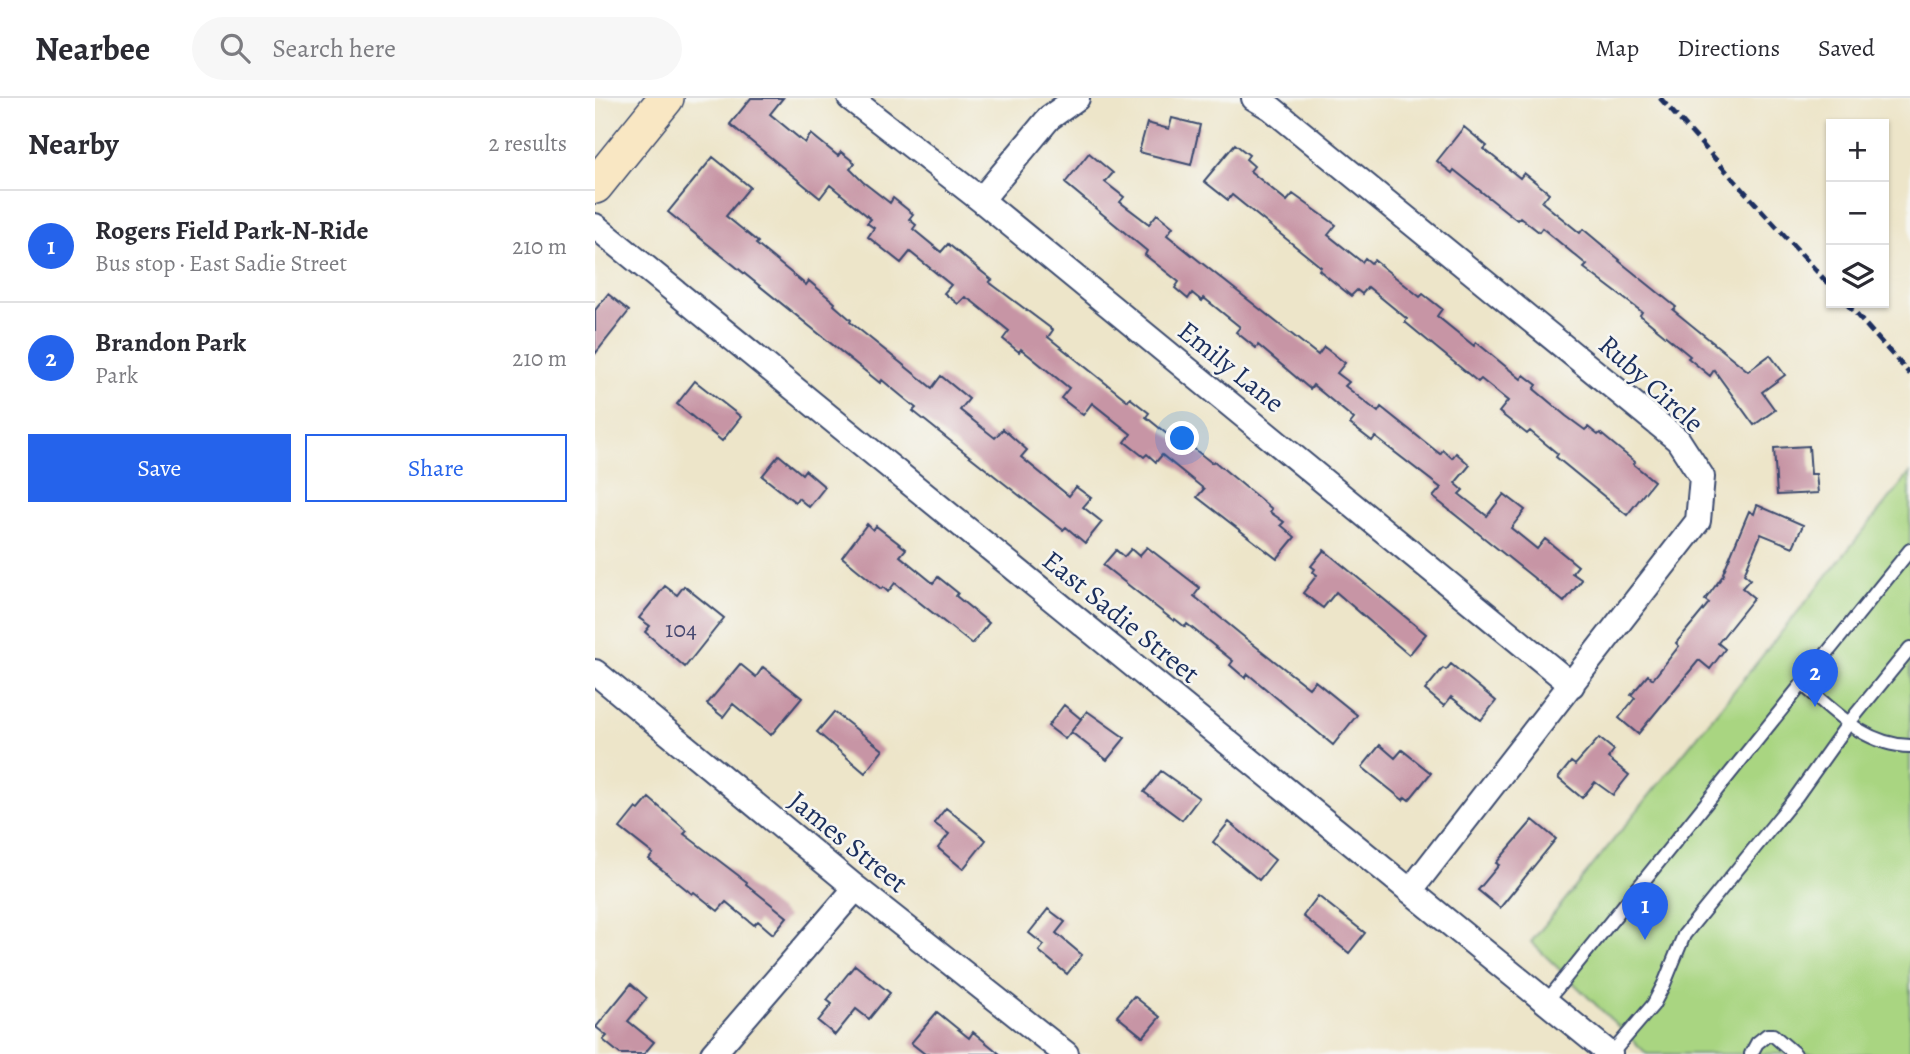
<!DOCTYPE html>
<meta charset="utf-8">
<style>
body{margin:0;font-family:Alegreya,serif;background:#f7f7f7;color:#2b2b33}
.controls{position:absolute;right:21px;top:21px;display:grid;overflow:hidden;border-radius:0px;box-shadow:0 2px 5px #0004}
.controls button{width:63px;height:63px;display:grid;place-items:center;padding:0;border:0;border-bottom:2px solid #e1e1e2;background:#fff;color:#2b2b33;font:35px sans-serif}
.you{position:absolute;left:588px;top:341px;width:24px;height:24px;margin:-18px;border:5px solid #fff;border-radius:50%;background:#1a73e8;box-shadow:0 0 0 10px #1a73e833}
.badge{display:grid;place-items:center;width:46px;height:46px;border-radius:50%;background:#2563eb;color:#fff;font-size:23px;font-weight:700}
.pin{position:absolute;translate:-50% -58px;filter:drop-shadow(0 2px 4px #0008)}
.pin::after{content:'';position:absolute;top:37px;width:24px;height:21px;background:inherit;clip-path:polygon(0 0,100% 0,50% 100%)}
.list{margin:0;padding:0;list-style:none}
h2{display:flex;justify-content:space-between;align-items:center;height:91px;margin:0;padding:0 28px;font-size:30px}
h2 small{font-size:23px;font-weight:400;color:#7c7c81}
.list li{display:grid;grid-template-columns:46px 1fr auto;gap:21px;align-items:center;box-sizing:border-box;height:112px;padding:0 28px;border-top:2px solid #e1e1e2}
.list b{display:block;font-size:26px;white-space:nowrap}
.list p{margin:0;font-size:23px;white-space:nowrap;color:#7c7c81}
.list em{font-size:23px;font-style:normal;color:#7c7c81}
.actions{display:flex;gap:14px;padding:21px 28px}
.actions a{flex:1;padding:16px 0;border:2px solid #2563eb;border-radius:0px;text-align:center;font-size:24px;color:#2563eb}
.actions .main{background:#2563eb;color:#fff}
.icon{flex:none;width:38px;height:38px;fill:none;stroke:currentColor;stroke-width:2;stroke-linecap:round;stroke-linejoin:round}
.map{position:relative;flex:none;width:1315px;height:956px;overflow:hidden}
header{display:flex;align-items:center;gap:42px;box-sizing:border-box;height:98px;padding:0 35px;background:#fff;border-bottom:2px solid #e1e1e2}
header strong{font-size:33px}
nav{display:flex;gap:38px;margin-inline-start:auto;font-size:24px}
.search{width:490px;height:63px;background:#f7f7f7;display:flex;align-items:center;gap:18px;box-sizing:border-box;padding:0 24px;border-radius:38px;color:#7c7c81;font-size:26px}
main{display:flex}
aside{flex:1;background:#fff}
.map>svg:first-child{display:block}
.green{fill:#a9d581;stroke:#628270;stroke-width:2}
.building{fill:#c795a5}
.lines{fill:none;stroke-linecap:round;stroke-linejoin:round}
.service-casing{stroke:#3a4a6e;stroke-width:16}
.minor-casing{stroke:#3a4a6e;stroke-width:28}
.secondary-casing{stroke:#3a4a6e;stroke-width:38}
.service{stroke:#fff;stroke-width:12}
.minor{stroke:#fff;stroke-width:24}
.secondary{stroke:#f9e7c3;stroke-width:35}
.rail{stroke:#1b2f5e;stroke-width:5;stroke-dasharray:10 5;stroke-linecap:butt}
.labels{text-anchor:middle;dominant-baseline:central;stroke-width:5;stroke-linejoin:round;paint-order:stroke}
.number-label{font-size:24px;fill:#464870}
.street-label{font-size:28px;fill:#1b2f5e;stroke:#f6f6f2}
</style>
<header>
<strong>Nearbee</strong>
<div class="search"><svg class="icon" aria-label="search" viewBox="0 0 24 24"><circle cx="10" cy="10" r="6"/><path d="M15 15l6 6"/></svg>Search here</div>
<nav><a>Map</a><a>Directions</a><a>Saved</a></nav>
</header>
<main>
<aside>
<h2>Nearby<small>2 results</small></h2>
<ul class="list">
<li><span class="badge">1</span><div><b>Rogers Field Park-N-Ride</b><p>Bus stop · East Sadie Street</p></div><em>210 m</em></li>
<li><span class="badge">2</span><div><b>Brandon Park</b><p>Park</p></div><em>210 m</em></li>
</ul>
<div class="actions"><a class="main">Save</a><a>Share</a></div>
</aside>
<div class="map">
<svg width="1315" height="956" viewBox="0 0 1315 956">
<rect width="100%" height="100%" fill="#f6f6f2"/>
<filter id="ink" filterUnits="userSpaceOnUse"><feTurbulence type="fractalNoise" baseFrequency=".0143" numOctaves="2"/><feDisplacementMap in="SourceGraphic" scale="14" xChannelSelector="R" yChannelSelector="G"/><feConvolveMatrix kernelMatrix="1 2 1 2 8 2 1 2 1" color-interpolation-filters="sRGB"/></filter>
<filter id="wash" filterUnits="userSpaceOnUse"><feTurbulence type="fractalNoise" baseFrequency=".00686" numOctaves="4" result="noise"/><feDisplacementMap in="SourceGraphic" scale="28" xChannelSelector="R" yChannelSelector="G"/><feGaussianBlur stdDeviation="1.57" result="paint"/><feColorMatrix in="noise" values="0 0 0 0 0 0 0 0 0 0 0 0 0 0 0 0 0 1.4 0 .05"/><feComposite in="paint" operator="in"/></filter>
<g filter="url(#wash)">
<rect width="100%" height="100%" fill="#ede5c9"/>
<!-- green -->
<path class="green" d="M1315 375V956H1052L936 844Z"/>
<g id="blocks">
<!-- building -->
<path class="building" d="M156 0H188L175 16 210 45 216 36 243 58 246 54 260 65 255 71 268 84 295 105 298 100 318 116 314 121 321 127 318 131 346 154 353 146 397 182 394 184 458 232 453 239 533 303 535 300 554 315 551 319 594 354 598 350 617 365 619 363 677 411 675 414 689 424 686 427 700 439 682 461 602 399 609 391 567 357 561 364 552 356 549 359 530 344 536 336 497 305 488 317 466 300 474 290 426 251 424 254 408 241 414 233 378 204 370 199 363 206 349 195 356 187 315 154 306 165 273 139 279 130 272 125 276 121 235 87 225 100 135 26Z
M577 20 605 27 596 67 544 54 552 25 574 31Z
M869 29 892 48 889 51 925 80 929 75 954 95 947 104 985 135 988 131 1025 162 1024 163 1081 209 1078 212 1153 273 1175 257 1190 277 1167 294 1180 312 1159 327 1119 272 1115 278 1093 260 1095 258 1045 217 1047 214 989 170 992 167 947 130 944 134 925 119 922 122 859 72 857 75 842 63Z
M640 46 654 57 651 61 659 68 655 73 692 103 698 96 741 127 733 137 767 164 770 160 776 165 779 162 825 199 828 196 847 211 842 218 879 248 881 244 926 281 929 277 942 287 939 291 971 318 990 332 993 329 1003 337 1005 335 1040 364 1038 366 1059 383 1032 417 961 359 963 356 935 333 932 336 904 314 913 303 886 281 883 284 810 224 812 221 773 189 767 196 762 192 756 198 724 172 726 169 637 97 633 102 609 83Z
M494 55 518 75 510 84 529 99 525 104 554 126 562 116 578 129 572 137 603 162 723 257 729 249 750 265 742 275 754 284 750 288 783 314 786 309 845 356 848 352 857 360 861 355 875 367 860 385 868 392 864 396 892 418 909 396 930 412 916 430 942 451 950 441 983 468 977 475 987 482 969 504 838 399 846 390 780 339 777 343 755 326 759 321 718 287 715 291 663 247 661 250 641 234 645 229 609 200 607 203 597 195 593 201 580 190 584 184 550 157 552 153 470 85Z
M118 59 155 89 131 118 163 144 161 146 211 187 214 183 240 205 239 207 256 222 255 224 337 290 346 278 374 301 365 312 400 340 408 331 432 352 426 359 474 398 481 389 496 400 488 409 507 424 490 445 471 429 468 432 363 349 318 313 321 310 287 282 285 285 73 114Z
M13 196 34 213 0 256V212Z
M100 283 146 319 127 343 82 306Z
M1214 348 1216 376H1221L1223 395 1182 397 1179 350Z
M184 357 207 376 210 372 230 389 214 409 203 400 200 404 167 378Z
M1162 407 1208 427 1198 449 1166 436 1149 476 1155 481 1147 490 1159 500 1123 545 1130 551 1115 571 1104 562 1043 636 1024 620 1040 600 1036 597 1053 577 1058 581 1084 548 1081 545 1114 505 1110 502 1129 476 1128 475 1154 413 1159 416Z
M272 426 278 432 281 428 311 451 305 458 338 485 343 479 363 495 361 498 394 525 377 546 300 485 293 494 288 489 286 491 247 459Z
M552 449 605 490 599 498 654 543 714 590 720 583 762 617 738 647 653 576 650 580 635 567 638 563 592 526 590 529 580 521 579 523 508 467 521 452 529 459 536 451 544 458Z
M729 452 831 536 814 557 741 494 728 510 708 495 722 477 718 474 720 471 716 468Z
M70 488 82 497 89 488 129 520 90 569 50 534 55 528 44 520Z
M145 566 161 579 168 569 207 600 176 637 138 606 128 619 112 606Z
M856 566 901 603 886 622 856 599 849 608 830 592 848 570 851 572Z
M469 607 486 621 470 641 453 628Z
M492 613 530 640 512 662 476 634Z
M239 614 288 652 270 675 222 634Z
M1004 640 1019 652 1013 660 1034 677 1018 697 1000 684 987 700 963 680 976 664 980 667Z
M785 647 800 660 807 652 836 675 814 702 810 699 808 702 767 669Z
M566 673 604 700 587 722 549 694Z
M54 700 92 733 89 736 152 784 151 786 192 819 178 836 163 823 159 827 131 804 123 813 99 794 97 796 54 761 58 756 25 730 41 710 44 712Z
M351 710 391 742 368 771 343 750 354 736 339 725Z
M938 722 961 741 905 810 883 792 904 767 901 765Z
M634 724 680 762 664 782 618 744Z
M723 798 770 835 754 855 708 818Z
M453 811 470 824 461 835 487 857 472 876 444 853 449 847 434 835Z
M260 867 295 895 274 921 261 911 240 937 223 923 237 906 232 902Z
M36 886 52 900 33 923 59 944 49 956H25L8 942 12 938 1 929Z
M539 898 565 919 548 939 522 918Z
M342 914 374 940 378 934 405 956H330L316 945Z"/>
</g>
</g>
<g filter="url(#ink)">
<use href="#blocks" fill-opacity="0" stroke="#3a4a6e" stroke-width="2"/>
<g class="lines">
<!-- service casing -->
<g class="service-casing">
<path id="service" d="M1207 586C1240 614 1270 647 1315 648
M951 904 1315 452
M1016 956 1058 907 1069 886 1089 837 1201 699 1253 626 1315 550
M1156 956 1162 945 1172 937H1178L1200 956"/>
</g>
<!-- minor casing -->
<g class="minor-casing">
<path id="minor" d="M255 0 386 102 977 587
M659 0 676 10 1083 342 1107 379 1103 423 815 793
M386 102 454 20 482 0
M0 128 1015 956
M0 574 261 790 471 956
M118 956 261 790"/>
</g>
<!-- secondary casing -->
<g class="secondary-casing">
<path id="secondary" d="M0 88 71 0"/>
</g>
<!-- service -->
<use href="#service" class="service"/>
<!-- minor -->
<use href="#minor" class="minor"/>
<!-- secondary -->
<use href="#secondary" class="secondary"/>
<!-- rail -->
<path class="rail" d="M1065 0 1236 189
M1251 205 1315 276"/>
</g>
</g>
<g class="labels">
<!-- number labels -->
<g class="number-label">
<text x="86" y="531">104</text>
</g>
<!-- street labels -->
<g class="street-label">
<text transform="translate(636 269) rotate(39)">Emily Lane</text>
<text transform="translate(1056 286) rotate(42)">Ruby Circle</text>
<text transform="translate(526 519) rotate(39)">East Sadie Street</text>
<text transform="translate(253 744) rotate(39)">James Street</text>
</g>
</g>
</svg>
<div class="controls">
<button>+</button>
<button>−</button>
<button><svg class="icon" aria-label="layers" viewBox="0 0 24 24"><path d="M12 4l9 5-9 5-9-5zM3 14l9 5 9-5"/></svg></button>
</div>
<div class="you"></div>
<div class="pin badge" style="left:1050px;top:842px">1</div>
<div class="pin badge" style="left:1220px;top:609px">2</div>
</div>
</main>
